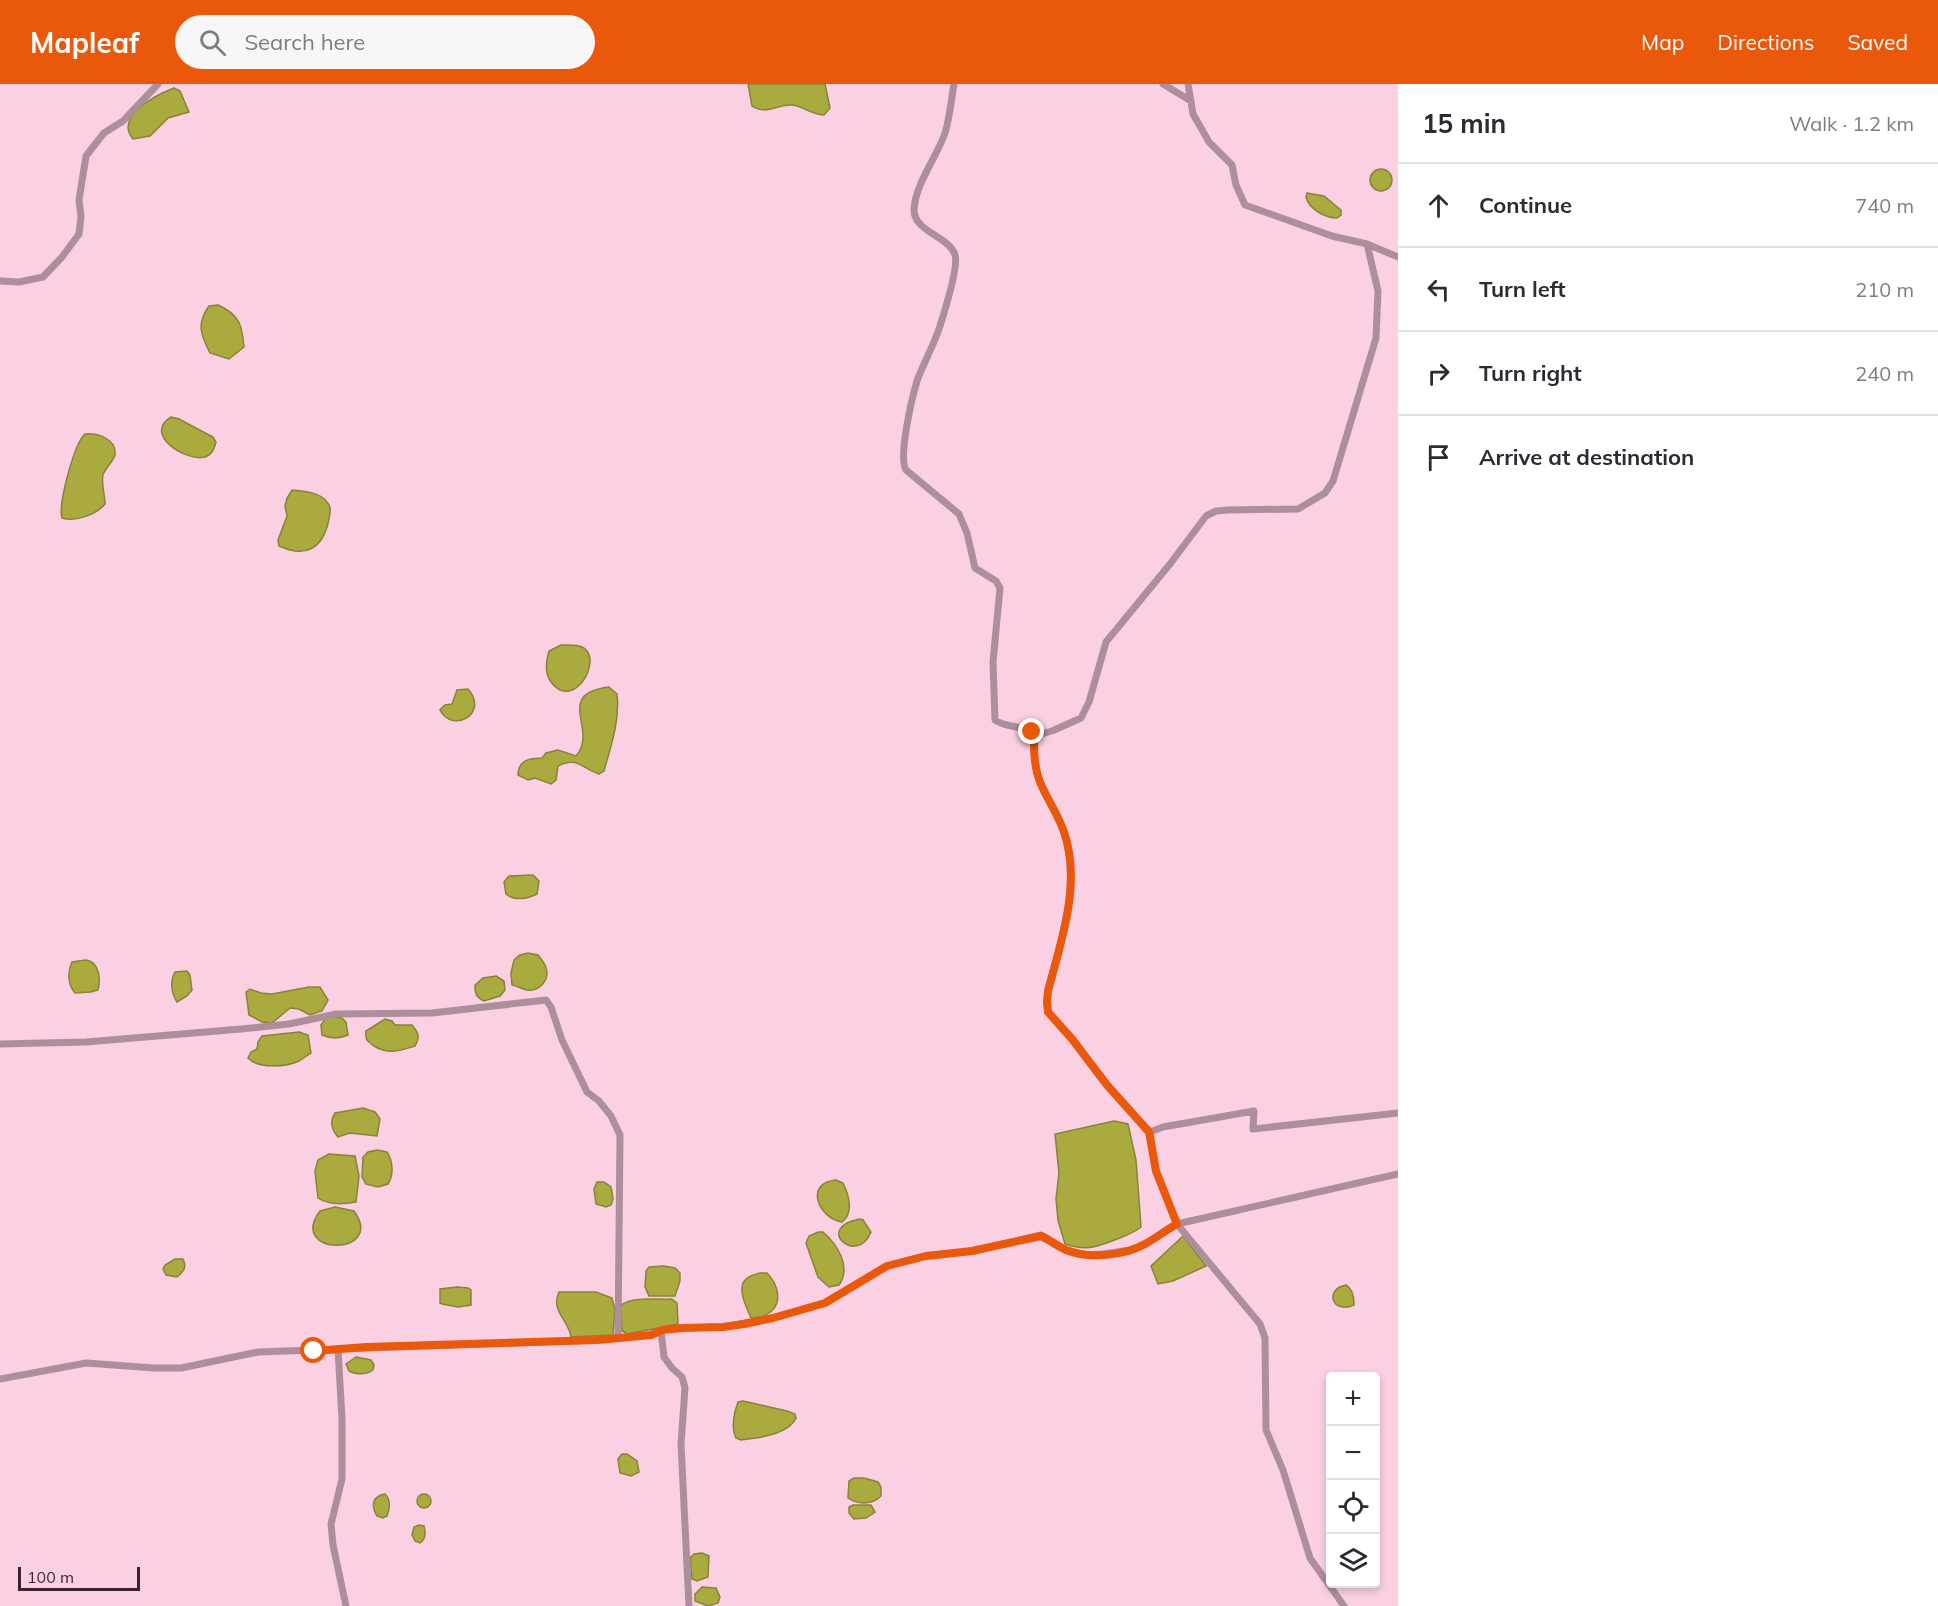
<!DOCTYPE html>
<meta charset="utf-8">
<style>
body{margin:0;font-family:Mulish,sans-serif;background:#f7f7f7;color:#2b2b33}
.controls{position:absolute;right:18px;bottom:18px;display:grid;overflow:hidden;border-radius:6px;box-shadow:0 3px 9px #0003}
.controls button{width:54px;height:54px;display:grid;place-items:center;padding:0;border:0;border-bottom:2px solid #e1e1e2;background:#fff;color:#2b2b33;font:30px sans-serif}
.scale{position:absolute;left:18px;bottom:15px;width:122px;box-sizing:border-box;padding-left:6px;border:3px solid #3d222f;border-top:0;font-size:16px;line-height:21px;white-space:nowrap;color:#3d222f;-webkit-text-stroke:4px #fbd0e3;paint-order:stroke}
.stop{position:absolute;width:18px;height:18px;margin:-14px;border:4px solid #ea580c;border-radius:50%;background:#fff}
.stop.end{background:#ea580c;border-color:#fff;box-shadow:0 2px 6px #0008}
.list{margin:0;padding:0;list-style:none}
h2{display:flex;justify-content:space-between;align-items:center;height:78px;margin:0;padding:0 24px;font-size:26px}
h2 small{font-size:20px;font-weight:400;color:#7c7c81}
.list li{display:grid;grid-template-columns:39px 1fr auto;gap:18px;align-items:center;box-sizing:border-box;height:84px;padding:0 24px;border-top:2px solid #e1e1e2}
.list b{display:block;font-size:22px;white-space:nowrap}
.list em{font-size:20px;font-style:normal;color:#7c7c81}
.icon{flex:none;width:33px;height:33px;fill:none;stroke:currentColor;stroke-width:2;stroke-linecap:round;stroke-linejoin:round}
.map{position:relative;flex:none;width:1398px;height:1522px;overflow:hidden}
header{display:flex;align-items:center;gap:36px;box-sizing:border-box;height:84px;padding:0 30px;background:#ea580c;color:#fff}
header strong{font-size:28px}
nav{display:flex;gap:33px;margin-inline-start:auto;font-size:21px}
.search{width:420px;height:54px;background:#f7f7f7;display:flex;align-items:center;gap:15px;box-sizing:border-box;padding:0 21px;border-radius:33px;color:#7c7c81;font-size:22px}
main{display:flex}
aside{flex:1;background:#fff}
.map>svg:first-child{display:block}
.water{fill:#a9ab3f;stroke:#89823a;stroke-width:1.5}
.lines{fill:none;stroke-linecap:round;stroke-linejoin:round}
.street{stroke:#ad8f9c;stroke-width:7}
.route{stroke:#ea580c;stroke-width:8}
</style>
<header>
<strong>Mapleaf</strong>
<div class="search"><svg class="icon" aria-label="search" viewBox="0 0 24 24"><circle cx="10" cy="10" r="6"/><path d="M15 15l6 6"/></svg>Search here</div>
<nav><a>Map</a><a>Directions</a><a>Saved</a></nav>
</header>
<main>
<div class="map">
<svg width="1398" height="1522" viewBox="0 0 1398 1522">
<rect width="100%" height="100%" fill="#fbd0e3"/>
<!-- water -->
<path class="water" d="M748 0H825L830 24 824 31C809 30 802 21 791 21 777 21 765 31 752 22Z
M174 4 180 7 189 28 168 34 150 52 133 55C114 32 156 11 174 4Z
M1370 96a11 11 0 1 1 22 0a11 11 0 1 1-22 0Z
M1307 109 1324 112 1341 126V131L1337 134C1325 134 1309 125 1306 113Z
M218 221C240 231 242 241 244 263L229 275 210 269C201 251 196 240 209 222Z
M171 333 179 335 213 353 216 358C214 365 212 371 205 373 187 378 142 351 171 333Z
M85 350C98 349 117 355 115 371 113 378 105 384 103 391 101 400 105 411 105 420 96 431 75 438 62 434 58 420 74 360 85 350Z
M292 406C303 407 320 408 327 418 332 423 330 429 329 435 323 465 306 474 279 462L278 456 287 432 285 422 287 414Z
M561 561C569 561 582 560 587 567 599 583 572 626 551 598 544 589 546 577 549 567Z
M609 603 617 610C620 636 611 662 604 687L599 690C581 684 577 672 558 682L556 696 551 700 535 694 528 696 518 691C518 676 530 674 542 674L546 669 558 666 576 672C599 646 553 610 609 603Z
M468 605C490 630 452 650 440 626L445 621 452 620 457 606Z
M533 791 539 797 537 810C527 815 514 817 506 810L504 798 509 792Z
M528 869 538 871C541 875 545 879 546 884 550 896 539 908 527 906 522 905 517 902 512 901L511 889 514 876 520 871Z
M86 876C99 878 101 894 98 906L91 908 75 909C68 901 67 888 72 878Z
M187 887 190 891 192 906 187 912 177 918C171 909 170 897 175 888Z
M496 892 504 897 505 906 500 912 484 917C476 913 475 910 475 901L483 894Z
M309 903H320L328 916 322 927 310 931 299 925 290 924 272 939 262 938 249 931 246 908 250 905 261 909 272 910Z
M334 933 342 934 346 938 348 951C339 955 331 955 322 951L321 941 325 935Z
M385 935 392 937 395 941H412C419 949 420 953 415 962 399 967 389 971 374 962 367 957 365 956 366 947Z
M299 948 308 951 311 969C307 971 303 975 299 977 286 983 258 985 248 974L251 968 257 965 258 958 262 952Z
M363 1024 375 1028 380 1035 377 1052 350 1049 338 1053C332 1046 329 1038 335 1029Z
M1114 1037 1128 1040 1136 1076 1141 1143C1133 1150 1105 1160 1093 1163 1084 1165 1074 1163 1065 1160L1058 1136 1056 1115 1059 1089 1055 1050Z
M377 1066 387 1068C393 1077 394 1091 388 1100L378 1103 366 1100 362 1093 363 1073 368 1068Z
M329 1070 355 1072 359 1092 356 1118C345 1120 328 1121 318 1114L315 1087 318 1076Z
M836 1096 843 1099C849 1111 854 1129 842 1138 818 1134 804 1099 836 1096Z
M597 1098H604L611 1103 613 1115 611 1121 606 1123 596 1120 594 1105Z
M335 1123 354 1127C387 1173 286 1172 320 1127Z
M860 1135 863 1136 871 1148C857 1183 813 1143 860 1135Z
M818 1148H823C837 1160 852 1183 839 1201L829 1203 818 1193 806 1159 809 1152Z
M1183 1152 1206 1182 1173 1197 1158 1200 1151 1182Z
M175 1175H183C187 1182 184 1188 177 1193L166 1191 163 1185 165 1181Z
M663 1182 675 1184 680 1189V1197L675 1212H649L645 1203 646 1187 649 1183Z
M760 1189H767C785 1208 781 1233 751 1234 747 1224 736 1204 746 1195 749 1192 756 1190 760 1189Z
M1346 1201C1353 1205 1354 1213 1354 1221 1332 1231 1324 1205 1346 1201Z
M457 1203 468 1204 471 1206V1221L458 1223 442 1220 440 1219V1205Z
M559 1208H596L612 1214 615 1226 613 1251 571 1253C569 1236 550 1227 559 1208Z
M672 1215 677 1219 678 1240 628 1250 622 1247 621 1221C634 1212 657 1216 672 1215Z
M356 1273 371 1276 374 1281 373 1286C366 1291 356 1291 349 1287L346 1280Z
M743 1317 787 1327 795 1330 796 1334C788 1351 758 1354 741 1356L736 1354C731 1344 734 1328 738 1318Z
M622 1370H627L637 1377 639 1388 631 1392 620 1389 618 1375Z
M854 1394H864L878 1398 881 1403V1412C872 1421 858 1421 848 1414L849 1397Z
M417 1417a7 7 0 1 1 14 0a7 7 0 1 1-14 0Z
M385 1410C391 1416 390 1424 387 1432L383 1434 377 1432C371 1422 372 1412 385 1410Z
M853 1421H871L875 1428 866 1434 854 1435 849 1429V1423Z
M419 1441 424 1442C426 1449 426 1455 420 1459L415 1457 412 1451 414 1443Z
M702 1469 709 1472 708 1493 697 1497 692 1495 690 1474 694 1470Z
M702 1503 716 1504 720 1513 718 1519 708 1522 695 1517V1510Z"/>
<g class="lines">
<!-- street -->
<path class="street" d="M954 0C951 16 950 34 945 49 937 73 915 100 914 126 914 148 949 152 955 171 959 183 944 229 940 242 934 261 924 278 917 297 912 314 898 373 906 386L959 430 967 449 975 484 996 497 1000 504 993 578 995 636C1007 645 1026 640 1034 652 1034 668 1034 683 1040 698 1046 715 1058 730 1064 748 1081 800 1061 857 1048 907L1047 918 1048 928 1072 955 1107 1001 1150 1048 1156 1087 1177 1140 1260 1240 1265 1254 1266 1346 1283 1386 1310 1474 1344 1522
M1163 0 1191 17
M1188 0 1193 30 1209 58 1232 81 1236 101 1245 121 1332 152 1367 160 1398 173
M0 197 19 198 43 193 62 173 79 150 81 133 79 116 86 72 104 49 123 37 158 0
M1034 652 1052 647 1081 634 1089 618 1106 558 1170 480 1206 432 1216 427 1228 426 1298 425 1325 409 1333 397 1376 254 1378 207 1367 160
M0 960 86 958 241 945 289 940 336 930 432 929 546 916 551 923 562 956 587 1008 599 1017 611 1032 620 1051 618 1254
M1150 1048 1163 1043 1254 1027 1253 1045 1398 1029
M661 1246 664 1273 672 1284 682 1293 685 1304 681 1360 689 1522
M338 1265 342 1335V1395L331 1440 333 1461 346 1522
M0 1295 86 1279 154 1284H181L258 1268 597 1256 651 1251 661 1246 682 1244 723 1243 773 1234 825 1219 887 1182 926 1172 972 1167 1041 1151 1066 1166 1086 1171 1103 1170 1131 1166 1146 1160 1177 1140 1398 1090"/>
</g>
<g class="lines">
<!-- route -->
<path class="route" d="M314 1267 366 1263 597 1256 651 1251 662 1246 682 1244 723 1243 744 1240 773 1234 825 1219 887 1182 926 1172 972 1167 1041 1152C1050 1156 1057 1162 1066 1166 1088 1175 1124 1172 1145 1160 1156 1154 1166 1146 1177 1140L1156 1087 1149 1048 1107 1001 1072 955 1048 928 1047 918 1048 907C1061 857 1082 800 1064 748 1058 730 1047 715 1040 698 1034 683 1034 668 1034 652L1032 648"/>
</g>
</svg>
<div class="controls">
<button>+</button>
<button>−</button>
<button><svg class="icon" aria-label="locate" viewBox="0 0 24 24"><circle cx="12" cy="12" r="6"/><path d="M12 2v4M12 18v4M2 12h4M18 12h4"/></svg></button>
<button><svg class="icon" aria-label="layers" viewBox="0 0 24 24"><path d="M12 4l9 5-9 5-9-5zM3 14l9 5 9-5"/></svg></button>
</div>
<div class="scale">100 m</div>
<div class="stop" style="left:314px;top:1267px"></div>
<div class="stop end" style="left:1032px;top:648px"></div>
</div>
<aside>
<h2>15 min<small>Walk · 1.2 km</small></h2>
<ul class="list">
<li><svg class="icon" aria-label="ahead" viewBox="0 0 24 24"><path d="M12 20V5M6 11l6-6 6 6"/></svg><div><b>Continue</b></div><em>740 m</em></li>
<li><svg class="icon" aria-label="left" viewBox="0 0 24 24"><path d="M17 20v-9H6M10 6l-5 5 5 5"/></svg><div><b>Turn left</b></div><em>210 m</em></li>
<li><svg class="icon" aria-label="right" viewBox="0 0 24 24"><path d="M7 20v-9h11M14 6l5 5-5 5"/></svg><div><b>Turn right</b></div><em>240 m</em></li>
<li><svg class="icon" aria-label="arrive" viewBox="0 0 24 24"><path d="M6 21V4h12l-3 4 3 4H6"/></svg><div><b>Arrive at destination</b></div></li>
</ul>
</aside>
</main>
